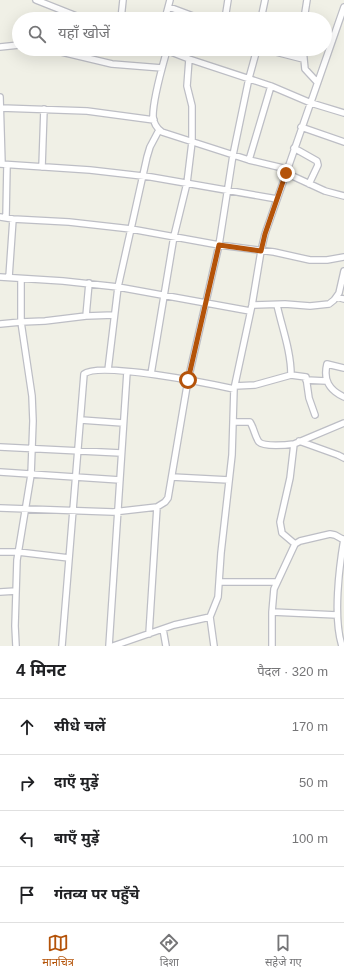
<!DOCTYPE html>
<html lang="hi">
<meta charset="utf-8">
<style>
body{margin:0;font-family:Helvetica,"Noto Sans Devanagari",sans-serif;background:#f6f6f6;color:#202124}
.stop{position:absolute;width:12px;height:12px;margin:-9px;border:3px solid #b45309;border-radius:50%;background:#fff}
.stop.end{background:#b45309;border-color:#fff;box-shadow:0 1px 4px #0008}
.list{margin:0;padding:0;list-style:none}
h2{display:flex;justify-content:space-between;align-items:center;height:52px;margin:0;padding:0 16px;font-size:17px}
h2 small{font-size:13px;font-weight:400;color:#757577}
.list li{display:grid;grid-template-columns:26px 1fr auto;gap:12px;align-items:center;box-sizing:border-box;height:56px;padding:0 16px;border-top:1px solid #e0e0e0}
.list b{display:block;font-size:15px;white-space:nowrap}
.list em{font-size:13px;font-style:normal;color:#757577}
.icon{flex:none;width:22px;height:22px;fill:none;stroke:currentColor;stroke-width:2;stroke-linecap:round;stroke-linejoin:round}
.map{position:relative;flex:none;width:344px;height:646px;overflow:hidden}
.search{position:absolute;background:#fff;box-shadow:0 4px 16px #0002;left:12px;right:12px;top:12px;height:44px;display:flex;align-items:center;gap:10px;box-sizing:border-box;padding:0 14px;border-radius:22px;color:#757577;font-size:15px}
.sheet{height:276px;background:#fff}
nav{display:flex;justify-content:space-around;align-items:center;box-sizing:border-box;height:56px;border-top:1px solid #e0e0e0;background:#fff;font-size:11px;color:#757577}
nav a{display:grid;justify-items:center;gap:2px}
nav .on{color:#b45309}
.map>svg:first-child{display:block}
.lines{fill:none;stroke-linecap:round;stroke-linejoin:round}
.street-casing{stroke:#bdbec5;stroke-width:8}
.street{stroke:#fff;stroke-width:5.5}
.route{stroke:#b45309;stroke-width:5}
</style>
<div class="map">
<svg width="344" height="646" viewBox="0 0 344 646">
<rect width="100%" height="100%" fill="#f0f0e6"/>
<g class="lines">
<!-- street casing -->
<g class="street-casing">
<path id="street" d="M36 0 84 19
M169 7 201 19
M121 19 123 0
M165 19 170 0
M225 19 228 0
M261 19 265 0
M304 19 307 0
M0 47 19 45
M49 49 112 64 162 68
M264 49 303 59
M303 49 305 69 317 82
M166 50 189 59 271 86 311 103 344 113
M167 50C162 68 153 98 153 116 153 122 157 129 162 132L249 160 287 169
M0 97 2 164
M1 108 87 111 154 120
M301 127 344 142
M294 148 317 161 318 165 309 184
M249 160 271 86
M0 164 90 170 151 177 277 199
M42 167 44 109
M286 173 325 191 344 196
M0 217 13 219 69 222 131 229 219 245 274 252 310 260H327L344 257
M6 217 7 165
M0 277 63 281 118 287 250 311
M9 277 13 219
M337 297 344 299
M252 305 285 304 310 306 329 304 334 300 339 293 344 271
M86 316 114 315
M0 324 21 322 45 321 86 316 89 283
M344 368 327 364C323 380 329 390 344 397
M108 370 118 287 147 157 150 147 159 130
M151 374 174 236 187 183 192 142V106L187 86 189 59
M291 375 306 377 309 398 315 415
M306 380 326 381
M235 386 255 385 291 375C291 351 282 328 277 305
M81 420 123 423
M233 422H250C254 428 255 437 259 442 264 447 287 445 294 444L290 478 280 522 282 533 295 544
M299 441 338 455 344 458
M294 444 344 423
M0 447 121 453
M0 472 120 480
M172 477 229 480
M0 508 113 512 157 507 165 502 168 498 188 380 219 245 233 155 249 78 257 49
M0 552H18L69 558
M219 582H277
M0 592 16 591
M272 612 337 615
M163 629 166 646
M149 634 157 507
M16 646 15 626 17 560 31 475 33 421 32 396 21 322V279
M62 646 84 374C99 361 211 384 234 389
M109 646 127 372
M113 646 174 625 210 617
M214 646 210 617 218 597 221 553 232 455 234 389 252 305 261 251 265 234 344 7
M272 646V612L274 589 295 544 300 541 330 534 335 535 344 540
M342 646C333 618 339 568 344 539"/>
</g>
<!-- street -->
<use href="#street" class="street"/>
</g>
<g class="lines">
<!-- route -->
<path class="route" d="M188 380 219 245 261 251 265 234 286 173"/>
</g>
</svg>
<div class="stop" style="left:188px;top:380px"></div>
<div class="stop end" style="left:286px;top:173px"></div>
<div class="search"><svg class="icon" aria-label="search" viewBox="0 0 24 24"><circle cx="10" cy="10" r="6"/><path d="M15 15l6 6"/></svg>यहाँ खोजें</div>
</div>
<section class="sheet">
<h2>4 मिनट<small>पैदल · 320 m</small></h2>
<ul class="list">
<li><svg class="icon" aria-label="ahead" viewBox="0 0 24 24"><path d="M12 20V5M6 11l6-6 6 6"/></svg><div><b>सीधे चलें</b></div><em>170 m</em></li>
<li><svg class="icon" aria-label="right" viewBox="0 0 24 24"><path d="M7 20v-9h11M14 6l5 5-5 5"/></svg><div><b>दाएँ मुड़ें</b></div><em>50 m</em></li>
<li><svg class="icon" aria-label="left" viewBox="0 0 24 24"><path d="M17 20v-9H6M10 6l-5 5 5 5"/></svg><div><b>बाएँ मुड़ें</b></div><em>100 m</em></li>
<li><svg class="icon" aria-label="arrive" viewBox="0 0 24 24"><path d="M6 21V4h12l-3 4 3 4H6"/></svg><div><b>गंतव्य पर पहुँचे</b></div></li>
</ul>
</section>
<nav>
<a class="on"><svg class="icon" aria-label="map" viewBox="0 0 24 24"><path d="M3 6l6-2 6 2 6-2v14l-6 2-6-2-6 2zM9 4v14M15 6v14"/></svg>मानचित्र</a>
<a><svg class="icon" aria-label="directions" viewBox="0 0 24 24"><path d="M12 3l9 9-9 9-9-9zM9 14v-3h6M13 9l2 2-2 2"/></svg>दिशा</a>
<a><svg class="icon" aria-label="saved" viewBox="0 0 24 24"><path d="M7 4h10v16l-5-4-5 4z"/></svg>सहेजे गए</a>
</nav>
